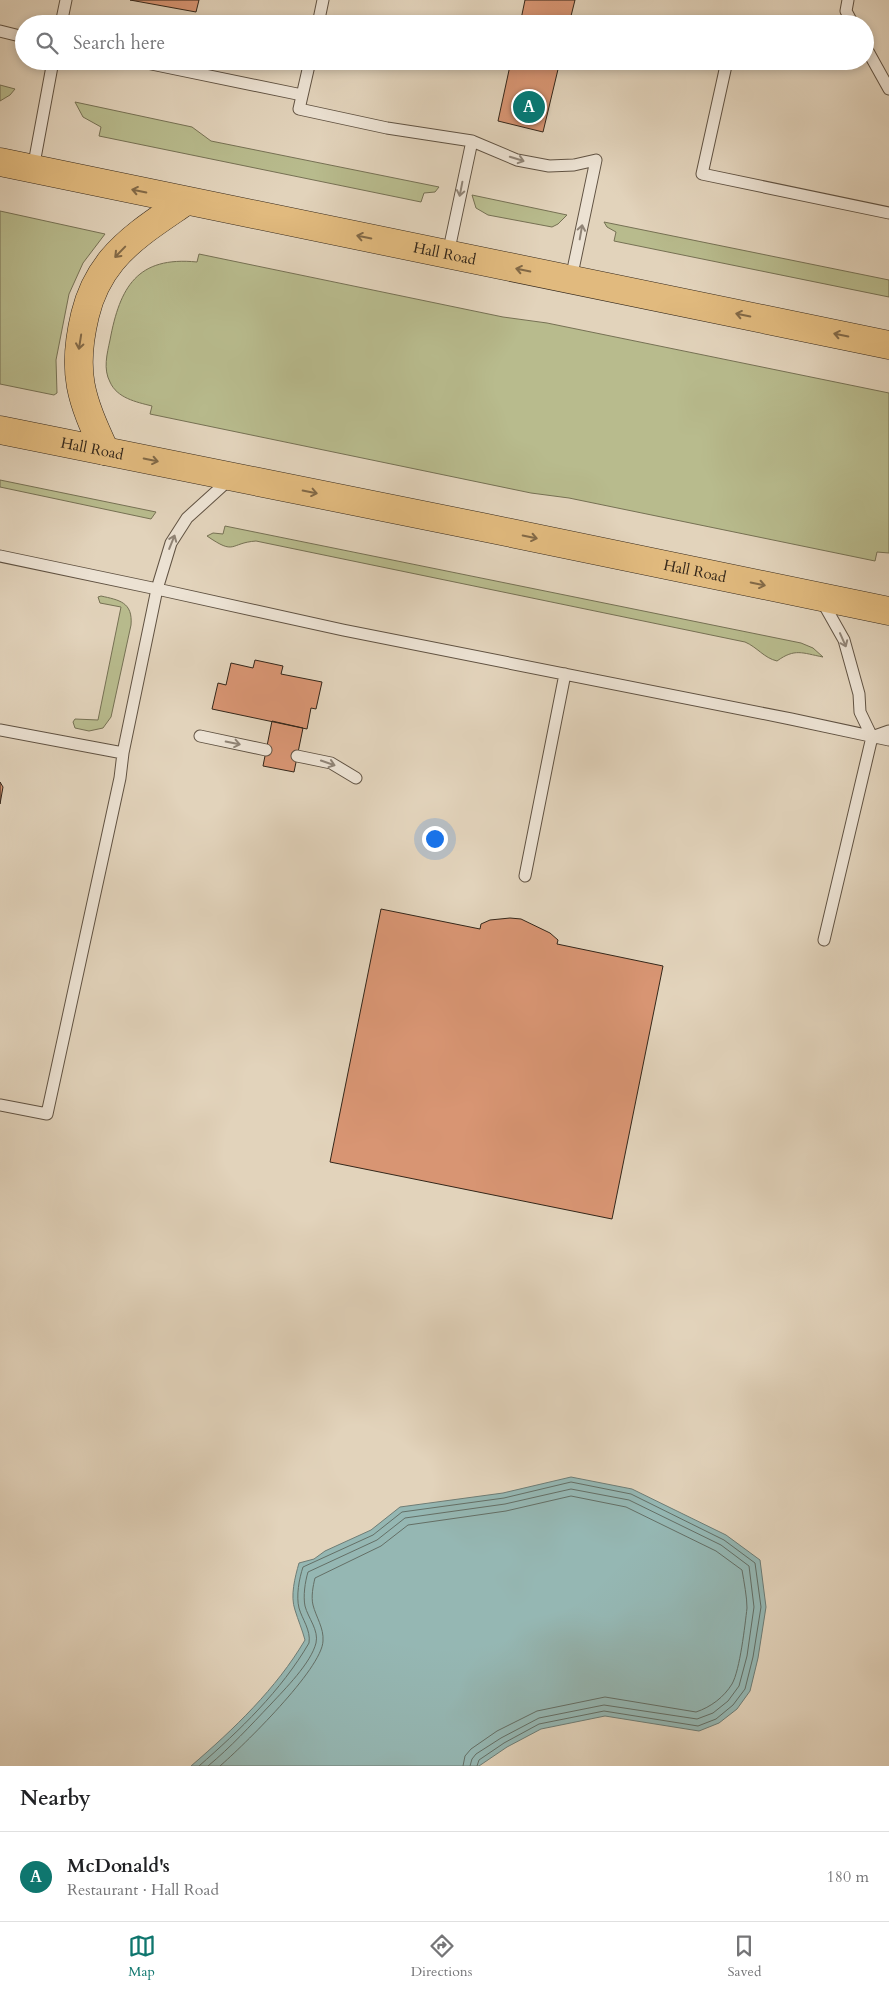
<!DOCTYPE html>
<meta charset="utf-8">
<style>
body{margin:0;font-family:Cardo,serif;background:#f2f2f2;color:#202124}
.you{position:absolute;left:434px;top:838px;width:18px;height:18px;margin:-12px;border:4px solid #fff;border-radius:50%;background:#1a73e8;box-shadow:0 0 0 8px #1a73e833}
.badge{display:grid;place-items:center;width:32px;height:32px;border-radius:50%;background:#0f766e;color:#fff;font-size:16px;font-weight:700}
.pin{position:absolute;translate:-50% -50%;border:2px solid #fff;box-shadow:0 1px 5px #0006}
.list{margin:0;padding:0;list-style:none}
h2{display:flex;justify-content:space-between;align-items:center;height:65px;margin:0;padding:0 20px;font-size:21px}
h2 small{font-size:16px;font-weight:400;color:#757577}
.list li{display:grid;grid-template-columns:32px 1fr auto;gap:15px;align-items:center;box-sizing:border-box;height:90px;padding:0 20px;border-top:1px solid #e0e0e0}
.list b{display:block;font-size:19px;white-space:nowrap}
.list p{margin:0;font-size:16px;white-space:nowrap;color:#757577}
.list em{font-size:16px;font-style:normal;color:#757577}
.icon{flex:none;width:28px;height:28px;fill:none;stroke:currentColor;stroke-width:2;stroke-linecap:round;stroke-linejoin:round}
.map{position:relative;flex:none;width:889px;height:1766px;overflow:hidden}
.search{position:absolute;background:#fff;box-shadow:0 2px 8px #0003;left:15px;right:15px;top:15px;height:55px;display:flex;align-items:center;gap:12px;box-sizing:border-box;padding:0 18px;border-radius:28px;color:#757577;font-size:19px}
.sheet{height:155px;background:#fff}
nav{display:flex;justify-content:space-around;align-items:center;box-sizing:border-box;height:70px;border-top:1px solid #e0e0e0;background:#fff;font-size:14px;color:#757577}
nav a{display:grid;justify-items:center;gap:2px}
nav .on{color:#0f766e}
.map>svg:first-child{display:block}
.green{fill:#b8bb8d;stroke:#767154}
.water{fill:#95b7b3;stroke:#6e7d76}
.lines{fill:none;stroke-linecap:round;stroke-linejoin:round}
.shore{stroke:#646f66;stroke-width:1}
.building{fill:#d89573;stroke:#34271a}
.lane-casing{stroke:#605242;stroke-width:13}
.highway-casing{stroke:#34271a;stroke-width:29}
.lane{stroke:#ece2d3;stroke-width:11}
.highway{stroke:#e1ba7e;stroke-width:28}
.oneway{stroke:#908476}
.oneway2{stroke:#826947}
.labels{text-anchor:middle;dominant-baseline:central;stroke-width:4;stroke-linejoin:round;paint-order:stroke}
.street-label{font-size:15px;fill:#34271a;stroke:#ece2d3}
</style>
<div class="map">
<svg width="889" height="1766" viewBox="0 0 889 1766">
<rect width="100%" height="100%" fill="#e2d3bb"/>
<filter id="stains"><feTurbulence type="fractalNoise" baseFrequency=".004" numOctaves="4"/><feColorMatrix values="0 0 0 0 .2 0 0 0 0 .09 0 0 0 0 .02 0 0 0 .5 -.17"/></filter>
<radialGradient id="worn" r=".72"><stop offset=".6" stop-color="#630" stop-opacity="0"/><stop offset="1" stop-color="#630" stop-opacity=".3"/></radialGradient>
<!-- green -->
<path class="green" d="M0 85 15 89 10 95 0 101Z
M75 102 192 127 211 141 439 187 435 192 424 193 421 202 99 136 101 127 83 117Z
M472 195 567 215 558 224 552 227 488 215 476 208Z
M0 211 105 234 83 263 69 294 56 360 57 393 54 395 0 384Z
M604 222 889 280V297L614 241 616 232 607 227Z
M199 254 503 317 547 323 889 393V553L877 552 875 561 569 498 531 493 150 414 152 406C136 402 117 398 110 382 103 369 107 354 110 340 120 287 137 256 197 262Z
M0 480 156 512 151 519 0 487Z
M225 526 801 643 813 648 823 657C802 653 795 648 777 661 764 658 757 647 745 642L256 541C229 543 236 556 207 536L213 533 223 534Z
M101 596C119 600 133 602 131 625L111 717 103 728 89 731 75 728 73 722 75 719 98 720 121 607 100 603 98 597Z"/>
<!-- water -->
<path class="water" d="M571 1477 632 1489 726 1535 760 1560 766 1607 758 1658 750 1691 737 1709 719 1723 699 1731 605 1716 541 1729 507 1747 479 1766H191C234 1729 276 1689 305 1640 302 1629 298 1620 295 1610 290 1596 295 1577 299 1563L314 1559 325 1551 371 1530 400 1507 503 1493Z"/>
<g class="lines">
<!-- shore -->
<path class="shore" d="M199 1766C240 1730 281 1691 309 1643 311 1630 302 1619 299 1608 296 1596 299 1579 303 1567L373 1535 402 1512 504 1498 571 1482 631 1494 724 1540 755 1563 761 1607 753 1657 745 1689 733 1705 716 1719 698 1726 604 1711 539 1724 504 1743 479 1760 477 1766
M208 1766C231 1747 250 1726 271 1704 285 1689 311 1663 316 1643 319 1630 308 1618 305 1606 303 1596 305 1582 308 1572L377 1540 405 1518 505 1504 571 1489 629 1500 721 1545 749 1566 754 1607 747 1656 739 1686 728 1701 713 1713 697 1719 604 1705 539 1718 501 1738 476 1754 472 1759 470 1766
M220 1766C243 1746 322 1669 323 1641 324 1628 316 1617 313 1605 311 1597 313 1586 315 1578L381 1546 408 1525 506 1511 571 1496 626 1507 716 1551 742 1570C744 1582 747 1597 747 1608 745 1625 740 1670 732 1684 724 1697 711 1707 696 1712L605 1697 537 1711 497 1731 471 1749 465 1756 463 1766"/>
</g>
<!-- building -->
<path class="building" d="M130 0H199L196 12Z
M525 0H575L569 24H520Z
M511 61H560L543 132 498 121Z
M255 660 283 666 281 674 322 682 316 709 311 708 307 729 212 709 218 683 226 685 231 663 253 668Z
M272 721 303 728 294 772 263 766Z
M0 782 3 787 0 804Z
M381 909 480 929 481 924 490 920 510 918 521 919 550 933 558 940 557 944 663 966 612 1219 330 1162Z"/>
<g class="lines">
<!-- lane casing -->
<g class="lane-casing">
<path id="lane" d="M848 0 846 11 853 24
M61 24 66 0
M318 24 323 0
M735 24H741
M0 31 24 37
M865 46 889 89
M137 61 302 95
M310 61 299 109 387 128 472 141 517 160 549 166 574 165 596 160 571 279
M727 61 702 174 889 213
M33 169 53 61
M448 254 472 141
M0 556 157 589 343 630 791 719 889 740
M822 601 844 640 859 694 860 712 872 737 889 731
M0 730 123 753
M200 736 266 750
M297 756 331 763 356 778
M525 876 565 674
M824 940 872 737
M0 1105 47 1114 120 778 123 753 157 589 171 543 187 518 230 479"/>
</g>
<!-- highway casing -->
<g class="highway-casing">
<g id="highway">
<path id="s1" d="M0 162 889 345"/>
<path id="s2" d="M0 430 482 527 889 611"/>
<path d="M105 451C81 399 71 373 85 315 90 294 98 277 112 260 132 236 160 219 186 201"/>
</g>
</g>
<!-- lane -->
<use href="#lane" class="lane"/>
<!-- highway -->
<use href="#highway" class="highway"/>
</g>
<!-- one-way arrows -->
<defs><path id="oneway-shaft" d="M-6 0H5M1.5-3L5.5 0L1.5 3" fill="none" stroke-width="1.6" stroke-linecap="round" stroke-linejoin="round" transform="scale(1.25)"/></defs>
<g class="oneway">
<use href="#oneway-shaft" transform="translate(517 159) rotate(17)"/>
<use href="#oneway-shaft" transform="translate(461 189) rotate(101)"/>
<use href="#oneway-shaft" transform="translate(581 232) rotate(-80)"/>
<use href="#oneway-shaft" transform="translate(172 542) rotate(-68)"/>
<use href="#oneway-shaft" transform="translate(843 640) rotate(66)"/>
<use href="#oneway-shaft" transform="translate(233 743) rotate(11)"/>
<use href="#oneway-shaft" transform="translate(328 763) rotate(19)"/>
</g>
<g class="oneway2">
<use href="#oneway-shaft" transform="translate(139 191) rotate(-168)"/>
<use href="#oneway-shaft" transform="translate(364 237) rotate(-169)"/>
<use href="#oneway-shaft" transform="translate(120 252) rotate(134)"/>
<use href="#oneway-shaft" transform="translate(523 270) rotate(-168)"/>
<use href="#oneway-shaft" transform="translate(743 315) rotate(-168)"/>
<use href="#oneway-shaft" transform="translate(841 335) rotate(-168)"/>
<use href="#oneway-shaft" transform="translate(80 342) rotate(99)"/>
<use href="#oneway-shaft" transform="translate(151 460) rotate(12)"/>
<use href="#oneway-shaft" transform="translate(310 492) rotate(11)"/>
<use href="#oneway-shaft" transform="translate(530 537) rotate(12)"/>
<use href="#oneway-shaft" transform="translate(758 584) rotate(12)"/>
</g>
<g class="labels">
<!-- street labels -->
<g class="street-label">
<text stroke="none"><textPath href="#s1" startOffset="454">Hall Road</textPath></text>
<text stroke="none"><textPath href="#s2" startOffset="94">Hall Road</textPath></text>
<text stroke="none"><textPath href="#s2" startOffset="709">Hall Road</textPath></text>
</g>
</g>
<rect width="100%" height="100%" filter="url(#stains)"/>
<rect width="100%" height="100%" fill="url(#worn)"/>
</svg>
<div class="you"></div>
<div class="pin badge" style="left:529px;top:107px">A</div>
<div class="search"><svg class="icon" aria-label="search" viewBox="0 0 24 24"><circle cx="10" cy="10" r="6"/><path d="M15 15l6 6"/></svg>Search here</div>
</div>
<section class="sheet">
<h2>Nearby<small></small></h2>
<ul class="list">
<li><span class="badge">A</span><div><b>McDonald's</b><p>Restaurant · Hall Road</p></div><em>180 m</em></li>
</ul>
</section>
<nav>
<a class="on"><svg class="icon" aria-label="map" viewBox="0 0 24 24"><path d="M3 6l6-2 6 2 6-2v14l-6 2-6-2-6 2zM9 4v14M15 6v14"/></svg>Map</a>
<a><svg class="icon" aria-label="directions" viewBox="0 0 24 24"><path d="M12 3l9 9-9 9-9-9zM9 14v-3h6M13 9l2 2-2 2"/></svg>Directions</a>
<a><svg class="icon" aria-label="saved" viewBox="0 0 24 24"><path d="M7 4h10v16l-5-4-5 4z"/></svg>Saved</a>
</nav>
